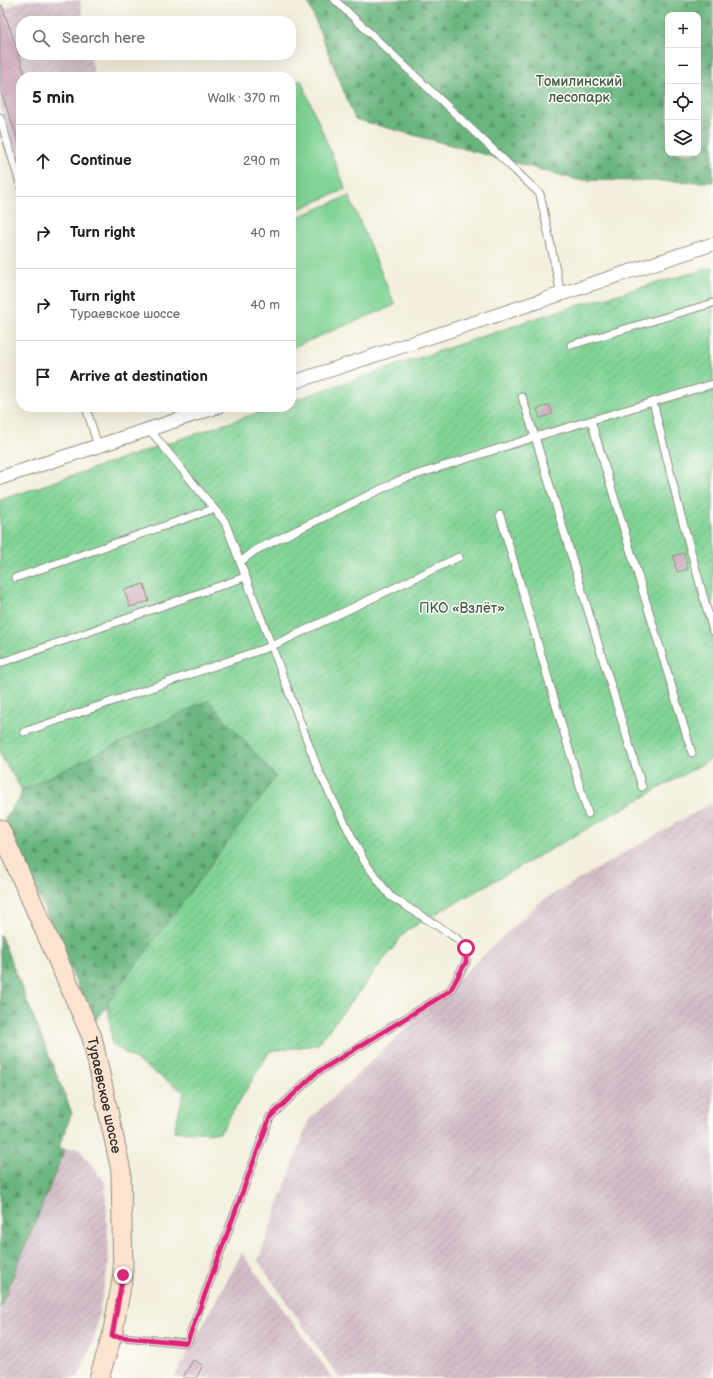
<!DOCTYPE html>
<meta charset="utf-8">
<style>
body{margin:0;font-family:"Balsamiq Sans",sans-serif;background:#f2f2f2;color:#202124}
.controls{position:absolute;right:12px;top:12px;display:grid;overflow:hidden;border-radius:8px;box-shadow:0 4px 16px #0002}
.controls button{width:36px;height:36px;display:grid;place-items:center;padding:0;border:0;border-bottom:1px solid #e0e0e0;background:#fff;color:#202124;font:20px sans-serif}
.stop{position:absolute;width:12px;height:12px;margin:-9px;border:3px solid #db2777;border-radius:50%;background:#fff}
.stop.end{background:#db2777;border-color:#fff;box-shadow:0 1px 4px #0008}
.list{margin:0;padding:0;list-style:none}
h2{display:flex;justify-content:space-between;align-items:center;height:52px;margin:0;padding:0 16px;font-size:17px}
h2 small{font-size:13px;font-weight:400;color:#757577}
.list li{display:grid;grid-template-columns:26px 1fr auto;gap:12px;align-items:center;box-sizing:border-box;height:72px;padding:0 16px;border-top:1px solid #e0e0e0}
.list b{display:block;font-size:15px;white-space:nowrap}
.list p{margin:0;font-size:13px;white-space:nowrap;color:#757577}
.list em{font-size:13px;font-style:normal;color:#757577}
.icon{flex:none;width:22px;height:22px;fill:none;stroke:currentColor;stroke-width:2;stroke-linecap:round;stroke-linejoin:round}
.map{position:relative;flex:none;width:713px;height:1378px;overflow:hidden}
.search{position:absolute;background:#fff;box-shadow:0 4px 16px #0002;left:16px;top:16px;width:280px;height:44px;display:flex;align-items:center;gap:10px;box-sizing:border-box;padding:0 14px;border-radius:16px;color:#757577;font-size:15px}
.panel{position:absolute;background:#fff;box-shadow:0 4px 16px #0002;left:16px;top:72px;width:280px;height:340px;border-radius:16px}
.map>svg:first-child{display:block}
.industrial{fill:url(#industrial-furrows)}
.forest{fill:url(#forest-firs);stroke:#4a7054;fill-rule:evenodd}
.garden{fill:url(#garden-furrows);stroke:#567f60}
.pitch{fill:#80d395;stroke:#567f60}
.building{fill:url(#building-hatch)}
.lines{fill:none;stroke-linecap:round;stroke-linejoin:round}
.lane-casing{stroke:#8f8d84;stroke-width:9}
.street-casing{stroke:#8f8d84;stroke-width:15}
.secondary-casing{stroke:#8f8d84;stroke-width:21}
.lane{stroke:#fff;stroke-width:7}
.street{stroke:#fff;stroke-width:13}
.secondary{stroke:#fde4d0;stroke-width:19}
.route{stroke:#db2777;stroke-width:5}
.labels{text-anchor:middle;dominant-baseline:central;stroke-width:3;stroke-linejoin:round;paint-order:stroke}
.park-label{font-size:14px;fill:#445d4b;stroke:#fdfcf7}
.street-label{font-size:14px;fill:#2b2b2b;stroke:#fdfcf7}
</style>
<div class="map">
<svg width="713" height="1378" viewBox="0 0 713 1378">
<defs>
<pattern id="industrial-furrows" width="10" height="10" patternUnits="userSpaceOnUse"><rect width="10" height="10" fill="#d2bdc7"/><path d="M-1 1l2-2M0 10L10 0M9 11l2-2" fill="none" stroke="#b4a3ab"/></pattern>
<pattern id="forest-firs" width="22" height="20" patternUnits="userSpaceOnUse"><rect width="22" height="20" fill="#68b57e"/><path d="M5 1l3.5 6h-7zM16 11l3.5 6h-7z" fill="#569367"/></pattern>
<pattern id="garden-furrows" width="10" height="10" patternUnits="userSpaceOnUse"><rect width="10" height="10" fill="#80d395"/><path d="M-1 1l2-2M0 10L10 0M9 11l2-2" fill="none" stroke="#6fb581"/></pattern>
<pattern id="building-hatch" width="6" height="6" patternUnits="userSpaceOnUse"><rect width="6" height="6" fill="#cc9eb7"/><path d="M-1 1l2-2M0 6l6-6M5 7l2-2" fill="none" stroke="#a68195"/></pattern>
</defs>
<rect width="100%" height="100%" fill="#fdfcf7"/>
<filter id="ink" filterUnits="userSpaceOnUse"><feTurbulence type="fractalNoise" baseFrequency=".025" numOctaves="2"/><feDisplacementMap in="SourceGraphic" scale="8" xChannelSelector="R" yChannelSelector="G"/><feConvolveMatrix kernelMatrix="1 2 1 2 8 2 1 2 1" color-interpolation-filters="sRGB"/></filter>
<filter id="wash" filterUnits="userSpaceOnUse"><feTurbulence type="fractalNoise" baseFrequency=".012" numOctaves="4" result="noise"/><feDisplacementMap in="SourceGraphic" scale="16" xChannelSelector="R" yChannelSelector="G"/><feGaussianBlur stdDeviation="0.9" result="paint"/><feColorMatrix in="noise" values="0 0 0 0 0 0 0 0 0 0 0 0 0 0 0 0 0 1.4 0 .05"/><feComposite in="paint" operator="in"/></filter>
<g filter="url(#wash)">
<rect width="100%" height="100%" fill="#f3efdc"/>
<!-- industrial -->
<path class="industrial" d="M26 0H80L84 21H21V55H90L95 77H21V170L0 105V10Z
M713 802V1378H339L258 1261 309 1120 541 901Z
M78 1148 105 1182 109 1260 94 1339 78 1378H0V1308L65 1149Z
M242 1253 333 1378H174Z"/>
<!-- forest -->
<path class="forest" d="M307 0H713V182L578 180 355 119ZM668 15H698V153H668Z
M208 700 276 777 113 1002 106 1008 94 1023 5 819 12 807 19 800 22 790Z
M0 934 72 1113 58 1149H65L0 1308Z"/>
<!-- garden -->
<path class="garden" d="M713 267V758L407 930 317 1045 270 1051 220 1133 174 1131 184 1092 112 1044 108 1002 276 777 208 700 22 790 0 754V500L275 407H291V401L558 311Z"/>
<!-- pitch -->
<path class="pitch" d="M301 80 346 189 291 212V84Z
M349 196 395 305 291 348V220Z"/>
<g id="blocks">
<!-- building -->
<path class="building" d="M2 5 26 77H21V145L20 146 0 89V6Z
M549 405 553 414 540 418 537 409Z
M684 553 688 569 677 572 673 556Z
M144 584 149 601 130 607 124 590Z
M193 1360 203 1365 196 1378H183Z"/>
</g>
</g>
<g filter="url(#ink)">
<use href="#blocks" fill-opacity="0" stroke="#8f8d84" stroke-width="1"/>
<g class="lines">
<!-- lane casing -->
<g class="lane-casing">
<path id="lane" d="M335 0 540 194 561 294
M0 117 21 187
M571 345 713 303
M522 397 535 437 642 787
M653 402 680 512 713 631
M86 407 98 446
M591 421 692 753
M500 515 588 814
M240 562 256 550 400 480 535 437 713 384
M15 578 213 509
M0 663 245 577
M24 732 272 646 459 557
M113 1336 187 1343 270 1117 316 1073 450 991 466 962 467 948 455 937 390 896 364 861 319 772 225 522 149 429"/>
</g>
<!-- street casing -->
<g class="street-casing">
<path id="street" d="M291 383 713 244
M0 478 217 407"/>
</g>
<!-- secondary casing -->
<g class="secondary-casing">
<g id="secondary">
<path id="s1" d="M0 829 92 1037 121 1171 123 1275 112 1336 99 1378"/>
</g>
</g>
<!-- lane -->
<use href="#lane" class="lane"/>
<!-- street -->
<use href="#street" class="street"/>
<!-- secondary -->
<use href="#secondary" class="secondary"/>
</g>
</g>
<g class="lines" filter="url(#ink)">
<!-- route -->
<path class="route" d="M123 1275 112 1336 187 1343 270 1117 316 1073 450 991 466 962V948"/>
</g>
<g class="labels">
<!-- park labels -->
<g class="park-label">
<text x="579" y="81">Томилинский<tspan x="579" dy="16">лесопарк</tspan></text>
<text x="462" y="608">ПКО «Взлёт»</text>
</g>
<!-- street labels -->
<g class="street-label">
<text stroke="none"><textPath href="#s1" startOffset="287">Тураевское шоссе</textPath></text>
</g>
</g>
</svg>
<div class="controls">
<button>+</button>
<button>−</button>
<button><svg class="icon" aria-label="locate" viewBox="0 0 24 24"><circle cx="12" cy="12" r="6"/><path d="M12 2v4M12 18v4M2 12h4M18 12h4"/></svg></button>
<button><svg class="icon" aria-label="layers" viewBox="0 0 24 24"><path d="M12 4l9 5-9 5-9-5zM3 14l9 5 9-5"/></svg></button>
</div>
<div class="stop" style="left:466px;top:948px"></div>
<div class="stop end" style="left:123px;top:1275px"></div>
<div class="search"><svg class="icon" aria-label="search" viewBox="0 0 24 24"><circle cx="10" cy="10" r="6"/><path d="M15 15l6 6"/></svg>Search here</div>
<section class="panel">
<h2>5 min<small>Walk · 370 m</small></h2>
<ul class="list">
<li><svg class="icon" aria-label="ahead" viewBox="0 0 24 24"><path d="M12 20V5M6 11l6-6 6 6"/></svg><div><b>Continue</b></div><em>290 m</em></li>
<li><svg class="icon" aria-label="right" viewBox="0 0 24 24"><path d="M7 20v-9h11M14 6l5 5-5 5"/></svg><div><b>Turn right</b></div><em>40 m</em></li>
<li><svg class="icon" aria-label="right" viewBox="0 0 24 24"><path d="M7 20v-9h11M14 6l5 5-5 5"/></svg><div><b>Turn right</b><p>Тураевское шоссе</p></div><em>40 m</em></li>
<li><svg class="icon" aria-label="arrive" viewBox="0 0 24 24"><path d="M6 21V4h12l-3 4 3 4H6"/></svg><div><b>Arrive at destination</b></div></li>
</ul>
</section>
</div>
